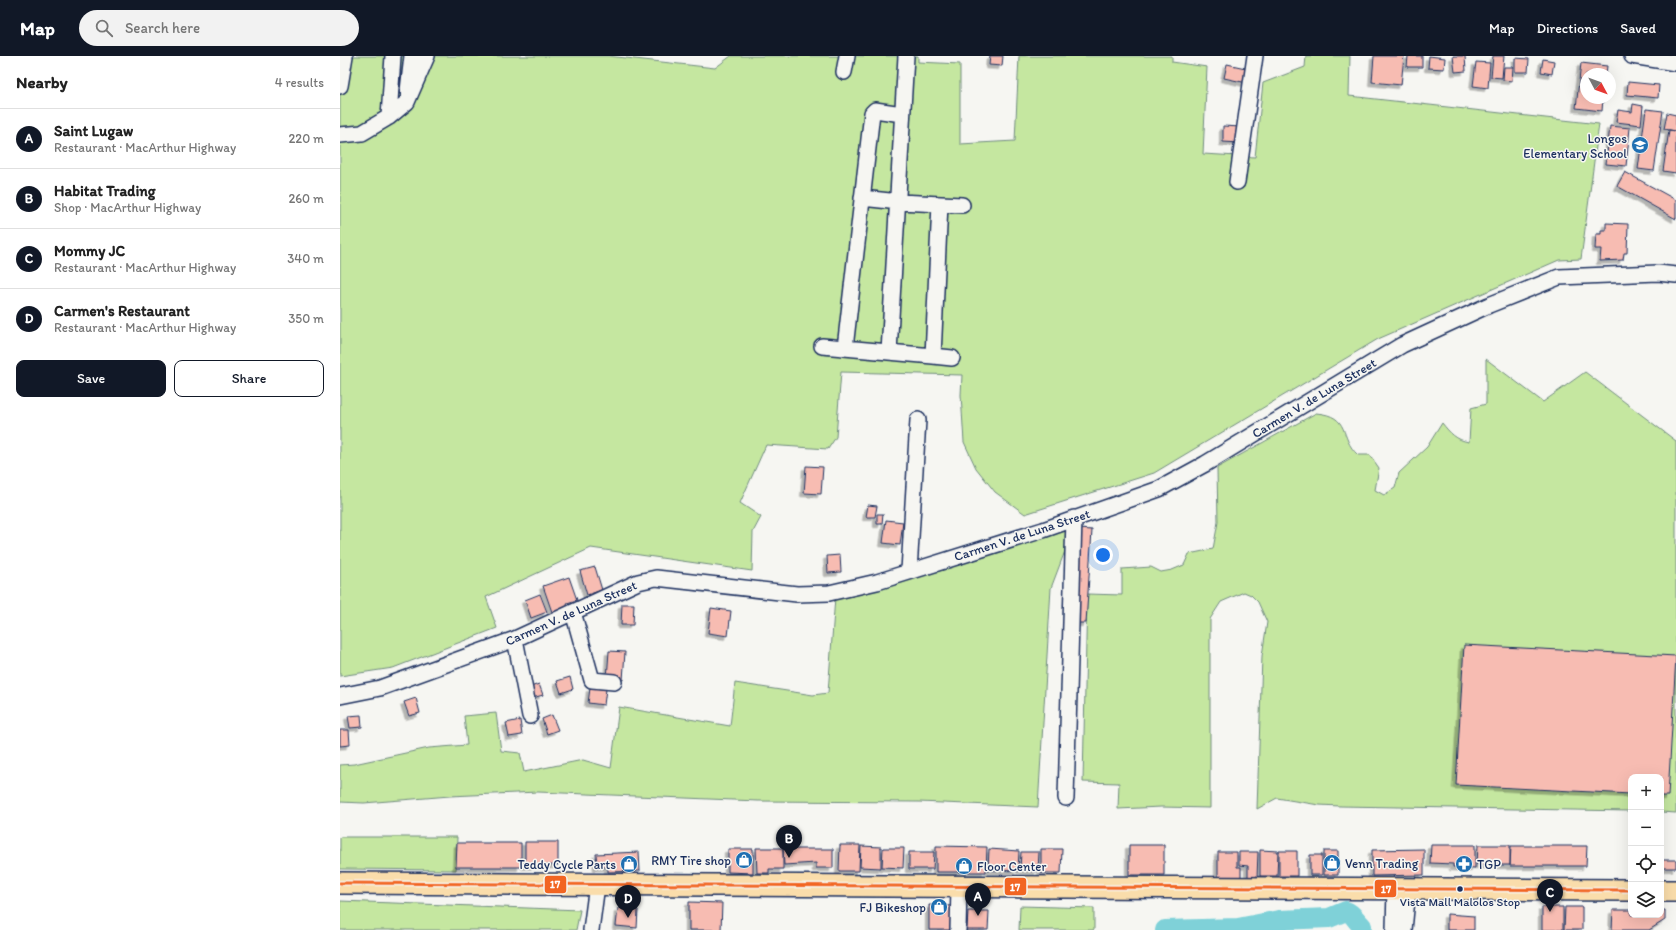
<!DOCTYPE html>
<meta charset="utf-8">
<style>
body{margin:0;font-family:Itim,sans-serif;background:#f2f2f2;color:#222}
.controls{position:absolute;right:12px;bottom:12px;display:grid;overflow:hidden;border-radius:8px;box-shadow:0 4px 16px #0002}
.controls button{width:36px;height:36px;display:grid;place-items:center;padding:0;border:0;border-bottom:1px solid #e0e0e0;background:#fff;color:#222;font:20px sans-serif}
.compass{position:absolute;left:1240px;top:12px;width:36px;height:36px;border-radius:50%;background:#fff;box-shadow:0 4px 16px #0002;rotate:131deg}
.you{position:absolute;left:763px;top:499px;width:14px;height:14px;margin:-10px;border:3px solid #fff;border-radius:50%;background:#1a73e8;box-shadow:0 0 0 6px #1a73e833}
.badge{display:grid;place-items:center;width:26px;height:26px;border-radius:50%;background:#111827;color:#fff;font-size:13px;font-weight:700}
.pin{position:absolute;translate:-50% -33px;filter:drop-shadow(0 1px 2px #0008)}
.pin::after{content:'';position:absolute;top:21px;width:14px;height:12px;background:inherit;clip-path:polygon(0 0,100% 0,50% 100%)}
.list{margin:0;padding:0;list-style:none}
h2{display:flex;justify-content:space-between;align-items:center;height:52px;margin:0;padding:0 16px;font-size:17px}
h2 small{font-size:13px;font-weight:400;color:#767676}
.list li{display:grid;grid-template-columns:26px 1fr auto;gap:12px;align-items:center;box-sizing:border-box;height:60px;padding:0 16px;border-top:1px solid #e0e0e0}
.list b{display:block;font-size:15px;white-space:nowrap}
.list p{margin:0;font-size:13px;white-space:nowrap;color:#767676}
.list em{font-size:13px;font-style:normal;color:#767676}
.actions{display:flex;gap:8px;padding:12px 16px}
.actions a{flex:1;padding:9px 0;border:1px solid #111827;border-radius:8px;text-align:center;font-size:14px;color:#111827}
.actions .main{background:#111827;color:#fff}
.icon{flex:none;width:22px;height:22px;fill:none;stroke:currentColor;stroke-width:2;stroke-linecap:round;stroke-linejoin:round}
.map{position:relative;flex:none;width:1336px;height:874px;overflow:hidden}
header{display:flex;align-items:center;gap:24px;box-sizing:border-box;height:56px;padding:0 20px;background:#111827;color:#fff}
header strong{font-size:19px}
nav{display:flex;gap:22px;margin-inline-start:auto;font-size:14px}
.search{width:280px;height:36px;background:#f2f2f2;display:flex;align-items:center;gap:10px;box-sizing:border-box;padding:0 14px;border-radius:22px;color:#767676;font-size:15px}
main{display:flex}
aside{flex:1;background:#fff}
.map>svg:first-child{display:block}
.green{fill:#c5e7a0;stroke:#708b7f}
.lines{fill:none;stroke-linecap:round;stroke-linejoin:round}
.river{stroke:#7fd1d8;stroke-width:20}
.building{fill:#f7bcb2;stroke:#1b2f5e;filter:url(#shadow)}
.minor-casing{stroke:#1b2f5e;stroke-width:18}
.highway-casing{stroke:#1b2f5e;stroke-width:24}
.minor{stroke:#f6f6f2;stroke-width:15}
.highway{stroke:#faddab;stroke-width:21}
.bus-1-casing{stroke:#f6f6f2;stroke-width:6}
.bus-1{stroke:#f26522;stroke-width:3}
.bus-dot{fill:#1b2f5e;stroke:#f6f6f2;stroke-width:1.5}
.labels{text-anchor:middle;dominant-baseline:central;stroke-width:3;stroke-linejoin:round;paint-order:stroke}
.bus-label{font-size:12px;fill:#1b2f5e;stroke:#f6f6f2}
.poi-label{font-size:13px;fill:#1b2f5e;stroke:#f6f6f2;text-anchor:end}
.street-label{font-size:13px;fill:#1b2f5e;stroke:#f6f6f2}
.line-badge{stroke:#f6f6f2;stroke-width:1.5}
.badge-label{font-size:11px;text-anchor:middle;font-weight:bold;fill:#fff}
</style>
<header>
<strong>Map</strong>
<div class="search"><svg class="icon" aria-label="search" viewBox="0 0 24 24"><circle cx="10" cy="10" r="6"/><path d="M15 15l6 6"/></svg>Search here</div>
<nav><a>Map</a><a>Directions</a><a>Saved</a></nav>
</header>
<main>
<aside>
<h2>Nearby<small>4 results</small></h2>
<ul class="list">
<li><span class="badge">A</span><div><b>Saint Lugaw</b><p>Restaurant · MacArthur Highway</p></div><em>220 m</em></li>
<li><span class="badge">B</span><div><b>Habitat Trading</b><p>Shop · MacArthur Highway</p></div><em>260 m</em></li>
<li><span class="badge">C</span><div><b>Mommy JC</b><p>Restaurant · MacArthur Highway</p></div><em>340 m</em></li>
<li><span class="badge">D</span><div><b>Carmen's Restaurant</b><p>Restaurant · MacArthur Highway</p></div><em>350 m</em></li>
</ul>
<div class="actions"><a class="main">Save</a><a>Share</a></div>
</aside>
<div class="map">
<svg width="1336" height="874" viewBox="0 0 1336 874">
<defs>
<filter id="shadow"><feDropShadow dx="-3.5" dy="3.5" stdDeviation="0" flood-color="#0004"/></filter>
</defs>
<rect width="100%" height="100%" fill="#f6f6f2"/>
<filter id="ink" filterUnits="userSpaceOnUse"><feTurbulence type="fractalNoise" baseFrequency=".025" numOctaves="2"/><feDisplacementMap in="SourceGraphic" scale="8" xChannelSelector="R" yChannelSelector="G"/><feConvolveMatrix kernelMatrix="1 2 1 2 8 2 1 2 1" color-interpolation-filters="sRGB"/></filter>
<g filter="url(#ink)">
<!-- green -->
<path class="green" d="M0 0H268L375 12 391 0H578V6L620 8V88L675 85 679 0H832V6L867 11 863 98 915 101 923 27 965 11 966 0H1010L1009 40 1259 68 1241 203 1219 204 1038 283 814 417 685 458 655 436 636 412 624 386 621 339 622 319 501 316 496 381 488 393 426 389 400 447 421 461 413 476 412 515 251 492 146 541 157 572 53 612 0 620Z
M1146 303 1203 346 1245 316 1336 385V757L1321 756V721H1291V755L1000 750 979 749 937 742 917 753 922 600 927 566 918 546 911 539 904 536 881 546 870 563V752L821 751 778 753 779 727 743 726 747 538 782 539V513L811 511 821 516 832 514 844 509 849 498 873 493 878 466 877 412 976 357C1012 360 998 381 1018 399H1030L1039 412 1035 434 1044 439 1055 432 1059 417 1087 391 1102 367C1110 377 1116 384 1129 386L1131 352 1146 348Z
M726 467 728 487 711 532 698 751 579 746 418 745 198 736 110 740 24 747 0 746V709L14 708 89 692 127 689 124 660 156 657 161 695 180 697 184 716 243 704 271 712 279 651 390 670 395 627 473 639 488 637 495 541Z
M0 781H117L116 814 0 813Z
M0 845 240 854 236 874H0Z
M680 850 754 852V874H679Z"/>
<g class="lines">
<!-- river -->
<path class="river" d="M825 874 898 872 939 864 989 862 1006 855C1013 857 1016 865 1022 870"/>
</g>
<!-- building -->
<path class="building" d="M650 0H663L662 10 649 9Z
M1034 0H1064L1061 29 1032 26Z
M1068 0H1082V11H1067Z
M1089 0 1105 2 1104 13 1088 12Z
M1113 0H1125L1126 15 1115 16Z
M1153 0H1164L1162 22 1151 21Z
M1175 2 1189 3 1188 16H1175Z
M1203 3 1214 5 1212 18 1201 16Z
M1136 6 1150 7 1148 32 1133 30Z
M1241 7 1267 10 1266 18H1246V42H1263L1262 55 1236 52Z
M887 8 910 13 907 27 884 22Z
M1164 11H1173L1172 25 1163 24Z
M1288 26 1319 29 1318 42 1287 39Z
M1293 48 1303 50 1301 69 1276 66 1278 54 1292 56Z
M1306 53 1323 55 1314 115 1298 113Z
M1327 57 1336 59V75L1324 73Z
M883 70 901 71 900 87 883 86Z
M1270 70 1290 72 1286 110 1266 108Z
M1329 74 1336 75V117L1323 115Z
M1285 116 1336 144V163L1277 130Z
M1266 167 1288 168 1287 197H1284L1283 204 1260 205 1261 193H1255L1256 178H1261V174H1266Z
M466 410 483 411 481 438 464 437Z
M528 449 537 450 535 461H526Z
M537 458H543L542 468H537Z
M546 464 563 466 560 489 543 487Z
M739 473 752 474 746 567H733Z
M500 499 501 516 488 517 487 500Z
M255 511 262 534 247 539 240 515Z
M229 521 237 544 227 547 229 553 213 559 203 530Z
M200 538 207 556 191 562 185 544Z
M282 548H294L293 569H281Z
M371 552 391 555 388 580 368 577Z
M1124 589 1336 600 1328 740H1321V721H1291V738L1116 729Z
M269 595 285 596 283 624 267 623Z
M230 621 233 633 221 637 217 625Z
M199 628 203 639 189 643 185 633Z
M250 632 266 633 264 649 248 647Z
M76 642 80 657 69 660 64 646Z
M21 659 22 671 10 672 8 660Z
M212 659 218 674 207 678 202 663Z
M180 664 182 679 169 681 166 667Z
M0 674H9L10 689 0 690Z
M185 786H218V809L185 810Z
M117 787H181V811H116Z
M500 789H520L519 815H499Z
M789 789H824V819H789Z
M1091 789H1135V812L1113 811V808L1090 807Z
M1138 789H1170V809H1137Z
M521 790 541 791V812L520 811Z
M596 790 647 791 646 816H596Z
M1171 790H1247L1246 810H1170Z
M416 792H443V813H429V817H417Z
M543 792H564L563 812 542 811Z
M388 793H413V817L388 816Z
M443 793H493V812H476V807L444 809Z
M649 793 679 795 678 815 648 814Z
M701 793H722L721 817H701Z
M1084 793V819L1032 820V794Z
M920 794 938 795 937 820H920Z
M939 795H957V820H939Z
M984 795H998V819H984Z
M299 796 300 815 268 816V811H257L256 798Z
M569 796H594L593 813H569Z
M681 796H699L698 815 680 814Z
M878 796H897V811H901V824H878Z
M899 796H918L917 822H908V810L899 809Z
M970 799H982V819H970Z
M1321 804H1336V812H1321Z
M349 846 382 847 381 874H349Z
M589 849 612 850 611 874H589Z
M1202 851H1223V874H1202Z
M1225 851H1242V874H1224Z
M278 852 298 854 297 872 276 870Z
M1273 854H1291V859H1321V854H1325V864L1309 874H1272Z
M628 855H649L648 874H627Z
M1107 858 1134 860V874H1107Z"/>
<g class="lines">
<!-- minor casing -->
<g class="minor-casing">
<path id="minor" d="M1292 0 1336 7
M504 16 507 0
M0 30 5 0
M68 35 72 0
M49 61 53 0
M0 79 22 77 49 61 67 46 87 0
M897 126 915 0
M522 142 559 146 622 149
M482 290 593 300 600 148
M505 292 532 57 535 54 562 58
M549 296 566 0
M593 300 612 302
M569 515 578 364
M233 556 252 624 274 626
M175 583 190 660
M0 640 40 632 175 583 298 526 316 522 457 538 489 537 537 526 703 474 819 433 865 408 1062 289 1149 249 1219 221 1318 217 1336 219
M726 742 734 462
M251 874 257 829
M618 874 619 831
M1054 874 1055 833
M1064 874 1068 833"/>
</g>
<!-- highway casing -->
<g class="highway-casing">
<path id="highway" d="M0 827 1291 834
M1321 835H1336"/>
</g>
<!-- minor -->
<use href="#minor" class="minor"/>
<!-- highway -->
<use href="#highway" class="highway"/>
<!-- bus-1 casing -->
<g class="bus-1-casing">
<path id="bus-1" d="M0 827 1291 834"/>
</g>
<!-- bus-1 -->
<use href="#bus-1" class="bus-1"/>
</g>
</g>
<!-- icons -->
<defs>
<g id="school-disc" transform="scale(0.9)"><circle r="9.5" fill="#1f6fb2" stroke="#f6f6f2"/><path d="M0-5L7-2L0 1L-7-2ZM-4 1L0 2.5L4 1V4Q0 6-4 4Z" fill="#fff"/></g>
<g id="shop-disc" transform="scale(0.9)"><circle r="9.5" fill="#1f6fb2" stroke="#f6f6f2"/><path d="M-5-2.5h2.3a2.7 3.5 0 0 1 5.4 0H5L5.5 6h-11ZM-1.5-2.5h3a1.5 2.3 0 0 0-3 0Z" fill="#fff"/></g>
<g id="pharmacy-disc" transform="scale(0.9)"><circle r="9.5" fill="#1f6fb2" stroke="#f6f6f2"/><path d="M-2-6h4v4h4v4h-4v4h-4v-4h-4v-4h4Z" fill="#fff"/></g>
</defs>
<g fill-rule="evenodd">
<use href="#school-disc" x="1300" y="89"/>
<use href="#shop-disc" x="404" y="804"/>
<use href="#shop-disc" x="992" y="807"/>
<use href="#shop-disc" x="289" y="808"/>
<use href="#pharmacy-disc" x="1124" y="808"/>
<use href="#shop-disc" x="624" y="810"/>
<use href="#shop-disc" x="599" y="851"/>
</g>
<!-- markers -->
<circle class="bus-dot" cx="1120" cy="833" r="3.5"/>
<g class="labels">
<!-- bus labels -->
<g class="bus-label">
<text x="1120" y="846">Vista Mall Malolos Stop</text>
</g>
<!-- poi labels -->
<g class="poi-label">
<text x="1287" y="82">Longos<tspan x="1287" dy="15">Elementary School</tspan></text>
<text x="391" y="804">RMY Tire shop</text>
<text x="1005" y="807" text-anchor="start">Venn Trading</text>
<text x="276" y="808">Teddy Cycle Parts</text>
<text x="1137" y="808" text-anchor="start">TGP</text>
<text x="637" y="810" text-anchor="start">Floor Center</text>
<text x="586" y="851">FJ Bikeshop</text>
</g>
<!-- street labels -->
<g class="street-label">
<text transform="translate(974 342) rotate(-31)">Carmen V. de Luna Street</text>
<text transform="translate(682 479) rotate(-18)">Carmen V. de Luna Street</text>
<text transform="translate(231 557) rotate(-24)">Carmen V. de Luna Street</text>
</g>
</g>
<g class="line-badge">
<rect x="204" y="819" width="23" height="19" rx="4" fill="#f26522"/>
<rect x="664" y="821" width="23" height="19" rx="4" fill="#f26522"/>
<rect x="1034" y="823" width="23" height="19" rx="4" fill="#f26522"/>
</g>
<g class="badge-label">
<text x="215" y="832">17</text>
<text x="675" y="835">17</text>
<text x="1046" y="837">17</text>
</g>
</svg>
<div class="controls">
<button>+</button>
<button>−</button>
<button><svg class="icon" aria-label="locate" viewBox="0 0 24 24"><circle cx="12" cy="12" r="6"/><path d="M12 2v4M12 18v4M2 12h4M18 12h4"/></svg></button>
<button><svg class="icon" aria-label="layers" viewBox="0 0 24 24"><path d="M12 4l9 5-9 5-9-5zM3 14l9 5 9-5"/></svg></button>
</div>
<svg class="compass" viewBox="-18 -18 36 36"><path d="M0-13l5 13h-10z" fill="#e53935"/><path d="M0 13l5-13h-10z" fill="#767676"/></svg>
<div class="you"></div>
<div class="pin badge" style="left:638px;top:860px">A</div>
<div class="pin badge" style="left:449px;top:802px">B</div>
<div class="pin badge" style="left:1210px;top:856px">C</div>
<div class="pin badge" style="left:288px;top:862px">D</div>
</div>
</main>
